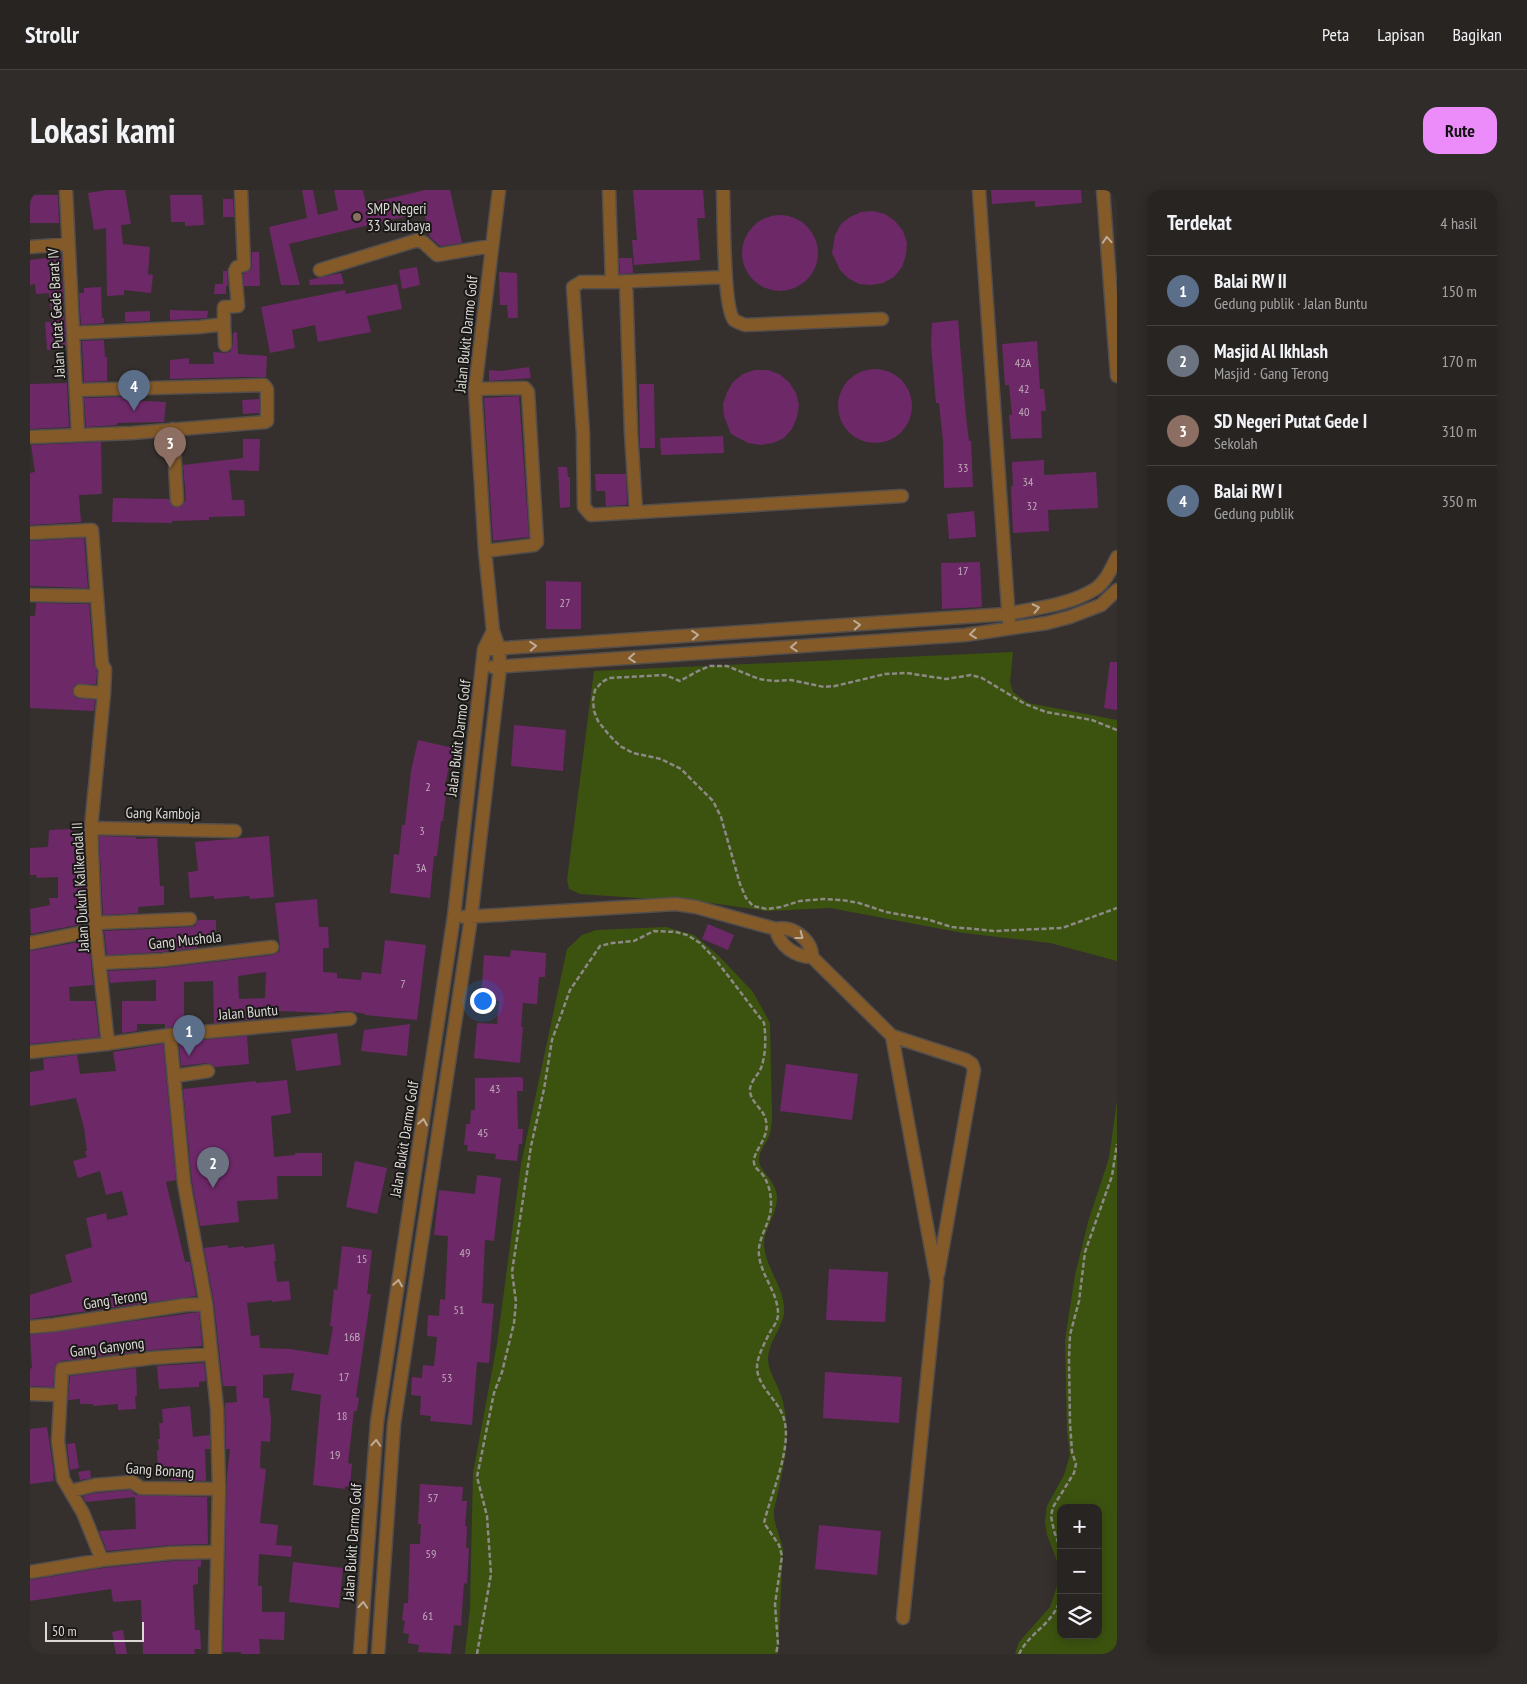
<!DOCTYPE html>
<html lang="id">
<meta charset="utf-8">
<style>
body{margin:0;font-family:"PT Sans Narrow",sans-serif;background:#302c2a;color:#f1f3f6}
.controls{position:absolute;right:15px;bottom:15px;display:grid;overflow:hidden;border-radius:10px;box-shadow:0 2px 12px #0003}
.controls button{width:45px;height:45px;display:grid;place-items:center;padding:0;border:0;border-bottom:1px solid #444140;background:#282422;color:#f1f3f6;font:25px sans-serif}
.scale{position:absolute;left:15px;bottom:12px;width:99px;box-sizing:border-box;padding-left:5px;border:2px solid #dbd8d6;border-top:0;font-size:14px;line-height:18px;white-space:nowrap;color:#dbd8d6;-webkit-text-stroke:4px #1b1917;paint-order:stroke}
.you{position:absolute;left:452px;top:810px;width:18px;height:18px;margin:-12px;border:4px solid #fff;border-radius:50%;background:#1a73e8;box-shadow:0 0 0 8px #1a73e833}
.badge{display:grid;place-items:center;width:32px;height:32px;border-radius:50%;background:#ec8cfa;color:#fff;font-size:16px;font-weight:700}
.pin{position:absolute;translate:-50% -41px;filter:drop-shadow(0 1px 2px #0008)}
.pin::after{content:'';position:absolute;top:26px;width:18px;height:15px;background:inherit;clip-path:polygon(0 0,100% 0,50% 100%)}
.list{margin:0;padding:0;list-style:none}
h2{display:flex;justify-content:space-between;align-items:center;height:65px;margin:0;padding:0 20px;font-size:21px}
h2 small{font-size:16px;font-weight:400;color:#a5a4a5}
.list li{display:grid;grid-template-columns:32px 1fr auto;gap:15px;align-items:center;box-sizing:border-box;height:70px;padding:0 20px;border-top:1px solid #444140}
.list b{display:block;font-size:19px;white-space:nowrap}
.list p{margin:0;font-size:16px;white-space:nowrap;color:#a5a4a5}
.list em{font-size:16px;font-style:normal;color:#a5a4a5}
.icon{flex:none;width:28px;height:28px;fill:none;stroke:currentColor;stroke-width:2;stroke-linecap:round;stroke-linejoin:round}
.map{position:relative;flex:none;width:1087px;height:1464px;overflow:hidden;border-radius:15px}
header{display:flex;align-items:center;gap:30px;box-sizing:border-box;height:70px;padding:0 25px;background:#282422;border-bottom:1px solid #444140}
header strong{font-size:24px}
nav{display:flex;gap:28px;margin-inline-start:auto;font-size:18px}
.intro{display:flex;align-items:center;justify-content:space-between;box-sizing:border-box;height:120px;padding:0 30px}
h1{margin:0;font-size:35px}
.button{padding:12px 22px;border-radius:15px;background:#ec8cfa;color:#111;font-size:18px;font-weight:700}
main{display:flex;gap:30px;padding:0 30px}
aside{flex:1;background:#282422;border-radius:15px;box-shadow:0 2px 12px #0003}
.map>svg:first-child{display:block}
.green{fill:#3c5310;fill-rule:evenodd}
.building{fill:#6d2868;fill-rule:evenodd}
.lines{fill:none;stroke-linecap:round;stroke-linejoin:round}
.minor-casing{stroke:#534e4b;stroke-width:15}
.path{stroke:#8c8986;stroke-width:2.5;stroke-dasharray:5 2.5;stroke-linecap:butt}
.minor{stroke:#845a29;stroke-width:12}
.oneway{stroke:#bdac99}
.education-dot{fill:#8d6e63;stroke:#1b1917;stroke-width:2}
.labels{text-anchor:middle;dominant-baseline:central;stroke-width:4;stroke-linejoin:round;paint-order:stroke}
.number-label{font-size:12px;fill:#c0acba}
.poi-label{font-size:15px;fill:#dbd8d6;stroke:#1b1917;text-anchor:start}
.street-label{font-size:15px;fill:#dbd8d6;stroke:#1b1917}
</style>
<header>
<strong>Strollr</strong>
<nav><a>Peta</a><a>Lapisan</a><a>Bagikan</a></nav>
</header>
<div class="intro"><h1>Lokasi kami</h1><a class="button">Rute</a></div>
<main>
<div class="map">
<svg width="1087" height="1464" viewBox="0 0 1087 1464">
<rect width="100%" height="100%" fill="#35302d"/>
<!-- green -->
<path class="green" d="M983 462 980 492 983 502 998 513 1087 530V771L1020 753 933 743 800 718 737 721 681 713 550 704 539 699 537 690 564 481Z
M636 737 664 745 689 766 723 802 740 833 742 931C741 935 741 939 740 943 738 952 728 961 729 971 730 982 746 990 747 1007 747 1025 733 1040 734 1054 735 1078 756 1099 754 1123 752 1139 738 1152 738 1170 739 1185 750 1197 753 1212 762 1250 752 1283 744 1320 743 1334 750 1345 753 1359L748 1464H435L440 1419 443 1283 467 1154 491 974 537 759 552 745 566 740Z
M1087 911V1464H985L989 1452 1020 1417 1027 1396V1371L1017 1345 1015 1332 1017 1316 1034 1285 1040 1265 1037 1241 1035 1150 1045 1085 1058 1032 1079 968ZM1031 1318H1068V1445H1031Z"/>
<!-- building -->
<path class="building" d="M77 0H95L101 34 91 35 93 54 120 57 118 84 123 85 121 103 94 100V105L77 106 76 38 64 40 58 3Z
M272 0H283L288 25 308 20 304 0H333L336 14 395 0H420L432 53 410 56 400 47 394 22 259 54 270 95H251L239 37 277 28Z
M603 0H673L675 28H667L670 70 604 75 602 50H607Z
M961 0H1051L1052 13 1005 17V11L962 14Z
M0 5H28L29 33H0Z
M140 5H172L174 35 155 36V32H141Z
M193 9H203L204 27H193Z
M843 21 855 24 865 31 873 41 877 53 876 65 872 77 864 87 853 93 841 95 829 94 818 88 810 80 802 63 805 45 811 34 820 27 831 22Z
M712 63a38 38 0 1 1 76 0a38 38 0 1 1-76 0Z
M222 62H229L230 96H214L213 84 219 81 222 78Z
M31 66 36 158 17 160 15 132H22L19 103 6 104 5 94 0 95V70Z
M589 68H602L603 83 590 84Z
M387 77 390 95 372 99 369 80Z
M193 81H197L198 96H196V104H184L185 94H193Z
M469 82 487 83 488 128H478L477 115H470Z
M311 83 314 94 280 95 279 90Z
M367 94 372 119 337 126 341 142 288 152 285 135 262 140 265 158 240 163 231 117 315 100 316 104Z
M71 97 72 128H74V133L51 135 49 103H54V98Z
M140 120 178 121 177 128 140 130Z
M120 121V131L95 132V122Z
M928 130 936 227 939 251H941L943 297 914 298 913 251 909 213H906L901 155 902 133Z
M207 142 208 164 237 166 236 187H210L140 189V170L159 168V174H184L183 162 195 163 200 162 203 155V143Z
M74 150 75 167H77V191L54 192 52 151Z
M1007 151 1010 199H1014L1016 221H1011L1012 248 981 249 979 225H982L979 195H975L972 154Z
M499 177 501 188 459 191V180L472 181Z
M808 216a37 37 0 1 1 74 0a37 37 0 1 1-74 0Z
M725 180H738L749 184 759 192 766 203 769 215 767 227 762 239 754 248 743 253 731 255 718 253 701 244 694 226 693 214 697 202 703 192 713 184Z
M37 193 39 237 0 239V194Z
M609 194H624L625 258H610Z
M489 206 499 347 463 351 454 208Z
M94 207V210L136 212 134 232 87 233V235L56 237 54 208Z
M229 209V223L213 224 212 210Z
M693 246 694 263 631 265 630 248Z
M213 249H230L229 281 199 280 202 310H214L215 326 179 327V330L142 331V333L82 332 83 308 139 309 143 317H151L156 310 153 275 213 268Z
M71 252 72 304 49 305 51 332 0 335V283L5 282 1 255Z
M1014 270V285L1066 282 1068 318 1018 320 1019 341 983 343 981 296H983L982 272Z
M528 277H537L538 287H540V317L530 318Z
M565 284H596L597 315 576 316 575 301H566Z
M944 321 946 347 919 349 917 324Z
M54 348 58 398 0 396V351Z
M950 372 952 417 912 419 911 373Z
M516 391 551 392V439H516Z
M6 413 59 414 64 475 67 481 66 494H47L44 496 42 501 46 508 65 510 64 521 0 518V426H5Z
M1080 472H1087V520L1074 518Z
M484 535 536 540 533 581 481 576Z
M388 550 423 558 415 595 417 596 413 631H411L407 666H404L400 708 360 703 364 664 369 665 372 635H375L381 581Z
M42 639 43 647H53L57 733 1 744 0 719 20 715 19 708H28V687L7 688 6 685H0V658L18 657 19 640Z
M69 646 106 647V649L127 648 130 696H134V715L108 717V723L73 725Z
M239 646 244 707 220 709 219 706 184 709V706L160 708 158 682 168 681 165 652Z
M287 709 289 737H298L299 758H293V782L307 783V788L331 790 332 782 351 784 355 750 396 755 387 830 335 825V824L320 821H305V822L298 823 247 821V827L184 833 183 791 154 792V836L135 838V834H107V841L92 843V811H126V790L80 793 78 781 133 778 243 765 249 762 250 757 245 713ZM236 782 235 808 209 809 208 786Z
M168 730H186V747L167 746V758L131 762 77 765 74 741 160 737 165 736Z
M678 734 704 745 698 760 672 749Z
M59 750 63 795 39 797 40 811H65L69 847 0 854V761Z
M481 760 516 763 515 787H509L507 814 493 813 491 837H493L490 873 444 868 447 833 467 834 469 811 451 810 454 765 480 767Z
M380 834 377 866 331 861 334 840Z
M307 843 311 875 266 881 261 849Z
M217 846 219 874 185 877 181 874 177 873 151 876 149 852Z
M133 854 146 990 136 992 155 1072H160L166 1106 0 1129V1105L42 1092 35 1065 62 1057 56 1028 76 1023 77 1030 98 1025 92 1001 76 1005 70 981 48 988 43 971 57 967 55 961H57L54 938 46 908 0 916V882L14 880 13 869 47 865 50 884 86 881 83 862Z
M756 874 828 884 822 930 750 921Z
M489 887 493 888V901H487L488 939H493L492 954H489L487 971 465 969 466 964 437 961 438 955H434L436 934H440L441 920H445V888Z
M257 890 261 923 241 926 244 967 265 965V963H292V986H247L248 1009 207 1011 209 1032 170 1036 162 992 153 899 226 891V893Z
M325 971 357 978 347 1024 316 1017Z
M447 985 471 988 464 1051 455 1050 452 1113 464 1114 459 1173 447 1172 442 1235 400 1231 401 1226 390 1225 391 1206 381 1205 382 1187 392 1188 393 1175 404 1176 407 1147 397 1146 398 1125 409 1126 410 1109 415 1110 418 1046 404 1045 409 1000 445 1004Z
M244 1054 246 1071H244L247 1092 259 1091 261 1110 242 1112V1110L217 1113 221 1146 229 1145 230 1158 260 1159 298 1165 303 1137 300 1136 304 1099 307 1100 312 1056 342 1060 337 1104H341L326 1207 329 1208 327 1221H324L318 1273 322 1274 320 1296H315V1299L283 1295 291 1205 261 1200 264 1183 233 1185V1208H239L241 1231 240 1252 231 1251 230 1278 236 1279 230 1333 248 1335 246 1355 262 1356 261 1367 229 1364 228 1396H232V1422H255L254 1450 229 1449 230 1464H211V1462H193L197 1285 200 1259H196L195 1213 207 1212 206 1196H193L184 1113 174 1058 198 1055V1058L214 1056V1058Z
M799 1079 858 1082 855 1132 796 1130Z
M169 1122 172 1156 121 1160 31 1171 25 1175 23 1197 0 1196V1179L2 1178 0 1145Z
M174 1173 176 1191 169 1192V1197L129 1199 127 1176Z
M106 1178 107 1206H105L106 1219 88 1220V1214L63 1216V1214H50V1209L38 1210 40 1186Z
M795 1182 872 1187 869 1233 793 1228Z
M160 1216 163 1247 180 1245V1259H175L176 1291 141 1290V1278L128 1279 127 1260H129L128 1249H130L129 1233H133L132 1219Z
M17 1237 24 1283H23L24 1291 0 1294V1239Z
M45 1253 49 1278 40 1280 37 1254Z
M60 1280 61 1288 50 1290 48 1282Z
M390 1294 433 1297 432 1311H437L435 1336H437L436 1358H439L437 1394 434 1393 431 1436 424 1435 421 1464 388 1462 389 1455 378 1453 379 1444 373 1443 375 1431 372 1430 374 1413H378L380 1354H390L391 1334H388Z
M100 1300 105 1304V1307L56 1312 53 1306 66 1303Z
M105 1305 177 1307 178 1354 140 1355 77 1361 69 1341 106 1339Z
M789 1335 851 1341 847 1385 785 1379Z
M171 1370V1377H168V1394L163 1395 165 1440H170L171 1459H164L165 1464H113L111 1410 83 1412 81 1399 0 1411V1390L73 1378 142 1371Z
M263 1372 313 1378 309 1418 259 1412Z
M93 1440 97 1464H86L82 1442Z"/>
<g class="lines">
<!-- minor casing -->
<g class="minor-casing">
<path id="minor" d="M36 0 48 245
M579 0 582 92 696 87
M693 0C694 21 693 118 704 130 707 132 712 134 715 135L852 129
M949 0 979 432
M1073 0 1087 186
M0 57 38 54
M290 80 388 50 394 53 407 65 461 56
M582 92H551L543 97 553 243 554 317 561 325 872 306
M596 92 601 242 606 322
M194 134 195 155
M44 143 170 137 194 134V117L208 116 205 81 207 77 214 75 211 0
M445 199 495 198 498 202 507 352 504 355 455 361
M143 239 147 310
M0 247 102 243 235 232 237 231V199L234 195 46 200
M0 343 62 340 72 474 75 479 74 503
M0 405 67 406
M463 441 455 361 445 199 469 0
M461 459 977 424C1005 418 1040 415 1065 399 1076 392 1081 379 1087 367
M463 477 935 445 1017 433 1040 427 1071 415 1087 400
M50 501 74 503 61 638 65 733 78 854
M61 638 205 641
M434 727 646 714 666 717 746 739C763 735 782 750 782 767L862 846 907 1091 873 1428
M65 733 160 729
M746 739C749 756 766 767 782 767
M0 753 65 740
M70 773 132 770 242 757
M140 845 154 993 176 1114 187 1219 189 1299 185 1464
M862 846 936 870 942 874 944 880 908 1084
M0 862 67 855 140 845 320 829
M145 886 178 881
M0 1137 23 1135 155 1115 176 1114
M0 1204 29 1205
M41 1301 65 1295 102 1292 111 1298 189 1299
M72 1370 53 1323 33 1289 28 1251 32 1179 122 1168 181 1164
M0 1382 72 1370 141 1363 187 1362
M330 1464 347 1232 424 726 454 459 463 441 469 458 470 477 441 728 364 1234 348 1464"/>
</g>
<!-- path -->
<path class="path" d="M1087 540 1062 530 1016 522 995 514 952 488 941 485 916 489 877 483 855 484 805 496 794 497 761 490 743 491 729 489 697 476H680L668 481 650 491 635 485 579 488 572 492 565 500 563 510 564 521 568 531 579 545 590 556 603 563 631 569 651 579 683 611 691 627 710 694 716 708 723 716 737 719 751 717 770 711 793 709 812 710 829 713 856 722 896 729 922 737 965 741 1032 738 1087 718
M1031 1360 1024 1341 1021 1326 1023 1317 1044 1283 1046 1274 1042 1262 1040 1233 1039 1168 1040 1145 1049 1111 1055 1062 1082 986 1087 954
M447 1464 461 1384 457 1326 447 1287 464 1203 472 1182 484 1133 486 1112 482 1082 501 956 514 899 522 850 540 800 570 756 582 753 604 751 624 741 646 742 657 745 670 753 686 770 734 833C736 846 736 865 731 878 728 886 719 892 720 902 722 914 734 919 736 931 740 948 722 962 724 973 725 979 730 981 733 985 739 994 741 1004 741 1014 742 1032 727 1047 729 1065 731 1086 749 1104 748 1125 748 1131 743 1137 740 1142 735 1152 727 1167 727 1177 727 1196 747 1209 753 1226 764 1255 741 1303 734 1333L749 1355 752 1366 745 1414 748 1454 746 1464
M989 1464C1000 1441 1025 1434 1031 1406"/>
<!-- minor -->
<use href="#minor" class="minor"/>
</g>
<!-- one-way arrows -->
<defs><path id="oneway-chevron" d="M-2-3.5L2.5 0L-2 3.5" fill="none" stroke-width="1.6" stroke-linecap="round" stroke-linejoin="round" transform="scale(1.25)"/></defs>
<g class="oneway">
<use href="#oneway-chevron" transform="translate(1077 50) rotate(-94)"/>
<use href="#oneway-chevron" transform="translate(1006 418) rotate(-12)"/>
<use href="#oneway-chevron" transform="translate(827 435) rotate(-4)"/>
<use href="#oneway-chevron" transform="translate(943 444) rotate(173)"/>
<use href="#oneway-chevron" transform="translate(665 445) rotate(-4)"/>
<use href="#oneway-chevron" transform="translate(503 456) rotate(-4)"/>
<use href="#oneway-chevron" transform="translate(764 457) rotate(176)"/>
<use href="#oneway-chevron" transform="translate(602 468) rotate(176)"/>
<use href="#oneway-chevron" transform="translate(770 746) rotate(37)"/>
<use href="#oneway-chevron" transform="translate(393 932) rotate(-81)"/>
<use href="#oneway-chevron" transform="translate(368 1093) rotate(-81)"/>
<use href="#oneway-chevron" transform="translate(346 1253) rotate(-86)"/>
<use href="#oneway-chevron" transform="translate(333 1415) rotate(-86)"/>
</g>
<!-- markers -->
<circle class="education-dot" cx="327" cy="27" r="5"/>
<g class="labels">
<!-- number labels -->
<g class="number-label">
<text x="993" y="172">42A</text>
<text x="994" y="198">42</text>
<text x="994" y="221">40</text>
<text x="933" y="277">33</text>
<text x="998" y="291">34</text>
<text x="1002" y="315">32</text>
<text x="933" y="380">17</text>
<text x="535" y="412">27</text>
<text x="398" y="596">2</text>
<text x="392" y="640">3</text>
<text x="391" y="677">3A</text>
<text x="373" y="793">7</text>
<text x="465" y="898">43</text>
<text x="453" y="942">45</text>
<text x="435" y="1062">49</text>
<text x="332" y="1068">15</text>
<text x="429" y="1119">51</text>
<text x="322" y="1146">16B</text>
<text x="314" y="1186">17</text>
<text x="417" y="1187">53</text>
<text x="312" y="1225">18</text>
<text x="305" y="1264">19</text>
<text x="403" y="1307">57</text>
<text x="401" y="1363">59</text>
<text x="398" y="1425">61</text>
</g>
<!-- poi labels -->
<g class="poi-label">
<text x="337" y="18">SMP Negeri<tspan x="337" dy="17">33 Surabaya</tspan></text>
</g>
<!-- street labels -->
<g class="street-label">
<text transform="translate(26 123) rotate(-93)">Jalan Putat Gede Barat IV</text>
<text transform="translate(436 144) rotate(-84)">Jalan Bukit Darmo Golf</text>
<text transform="translate(428 548) rotate(-83)">Jalan Bukit Darmo Golf</text>
<text transform="translate(133 623) rotate(1)">Gang Kamboja</text>
<text transform="translate(50 697) rotate(-93)">Jalan Dukuh Kalikendal II</text>
<text transform="translate(155 750) rotate(-6)">Gang Mushola</text>
<text transform="translate(218 822) rotate(-5)">Jalan Buntu</text>
<text transform="translate(374 949) rotate(-81)">Jalan Bukit Darmo Golf</text>
<text transform="translate(85 1109) rotate(-9)">Gang Terong</text>
<text transform="translate(77 1157) rotate(-7)">Gang Ganyong</text>
<text transform="translate(130 1280) rotate(4)">Gang Bonang</text>
<text transform="translate(322 1352) rotate(-86)">Jalan Bukit Darmo Golf</text>
</g>
</g>
</svg>
<div class="controls">
<button>+</button>
<button>−</button>
<button><svg class="icon" aria-label="layers" viewBox="0 0 24 24"><path d="M12 4l9 5-9 5-9-5zM3 14l9 5 9-5"/></svg></button>
</div>
<div class="scale">50 m</div>
<div class="you"></div>
<div class="pin badge" style="left:159px;top:866px;background:#5c6f8a">1</div>
<div class="pin badge" style="left:183px;top:998px;background:#6b7280">2</div>
<div class="pin badge" style="left:140px;top:278px;background:#8d6e63">3</div>
<div class="pin badge" style="left:104px;top:221px;background:#5c6f8a">4</div>
</div>
<aside>
<h2>Terdekat<small>4 hasil</small></h2>
<ul class="list">
<li><span class="badge" style="background:#5c6f8a">1</span><div><b>Balai RW II</b><p>Gedung publik · Jalan Buntu</p></div><em>150 m</em></li>
<li><span class="badge" style="background:#6b7280">2</span><div><b>Masjid Al Ikhlash</b><p>Masjid · Gang Terong</p></div><em>170 m</em></li>
<li><span class="badge" style="background:#8d6e63">3</span><div><b>SD Negeri Putat Gede I</b><p>Sekolah</p></div><em>310 m</em></li>
<li><span class="badge" style="background:#5c6f8a">4</span><div><b>Balai RW I</b><p>Gedung publik</p></div><em>350 m</em></li>
</ul>
</aside>
</main>
